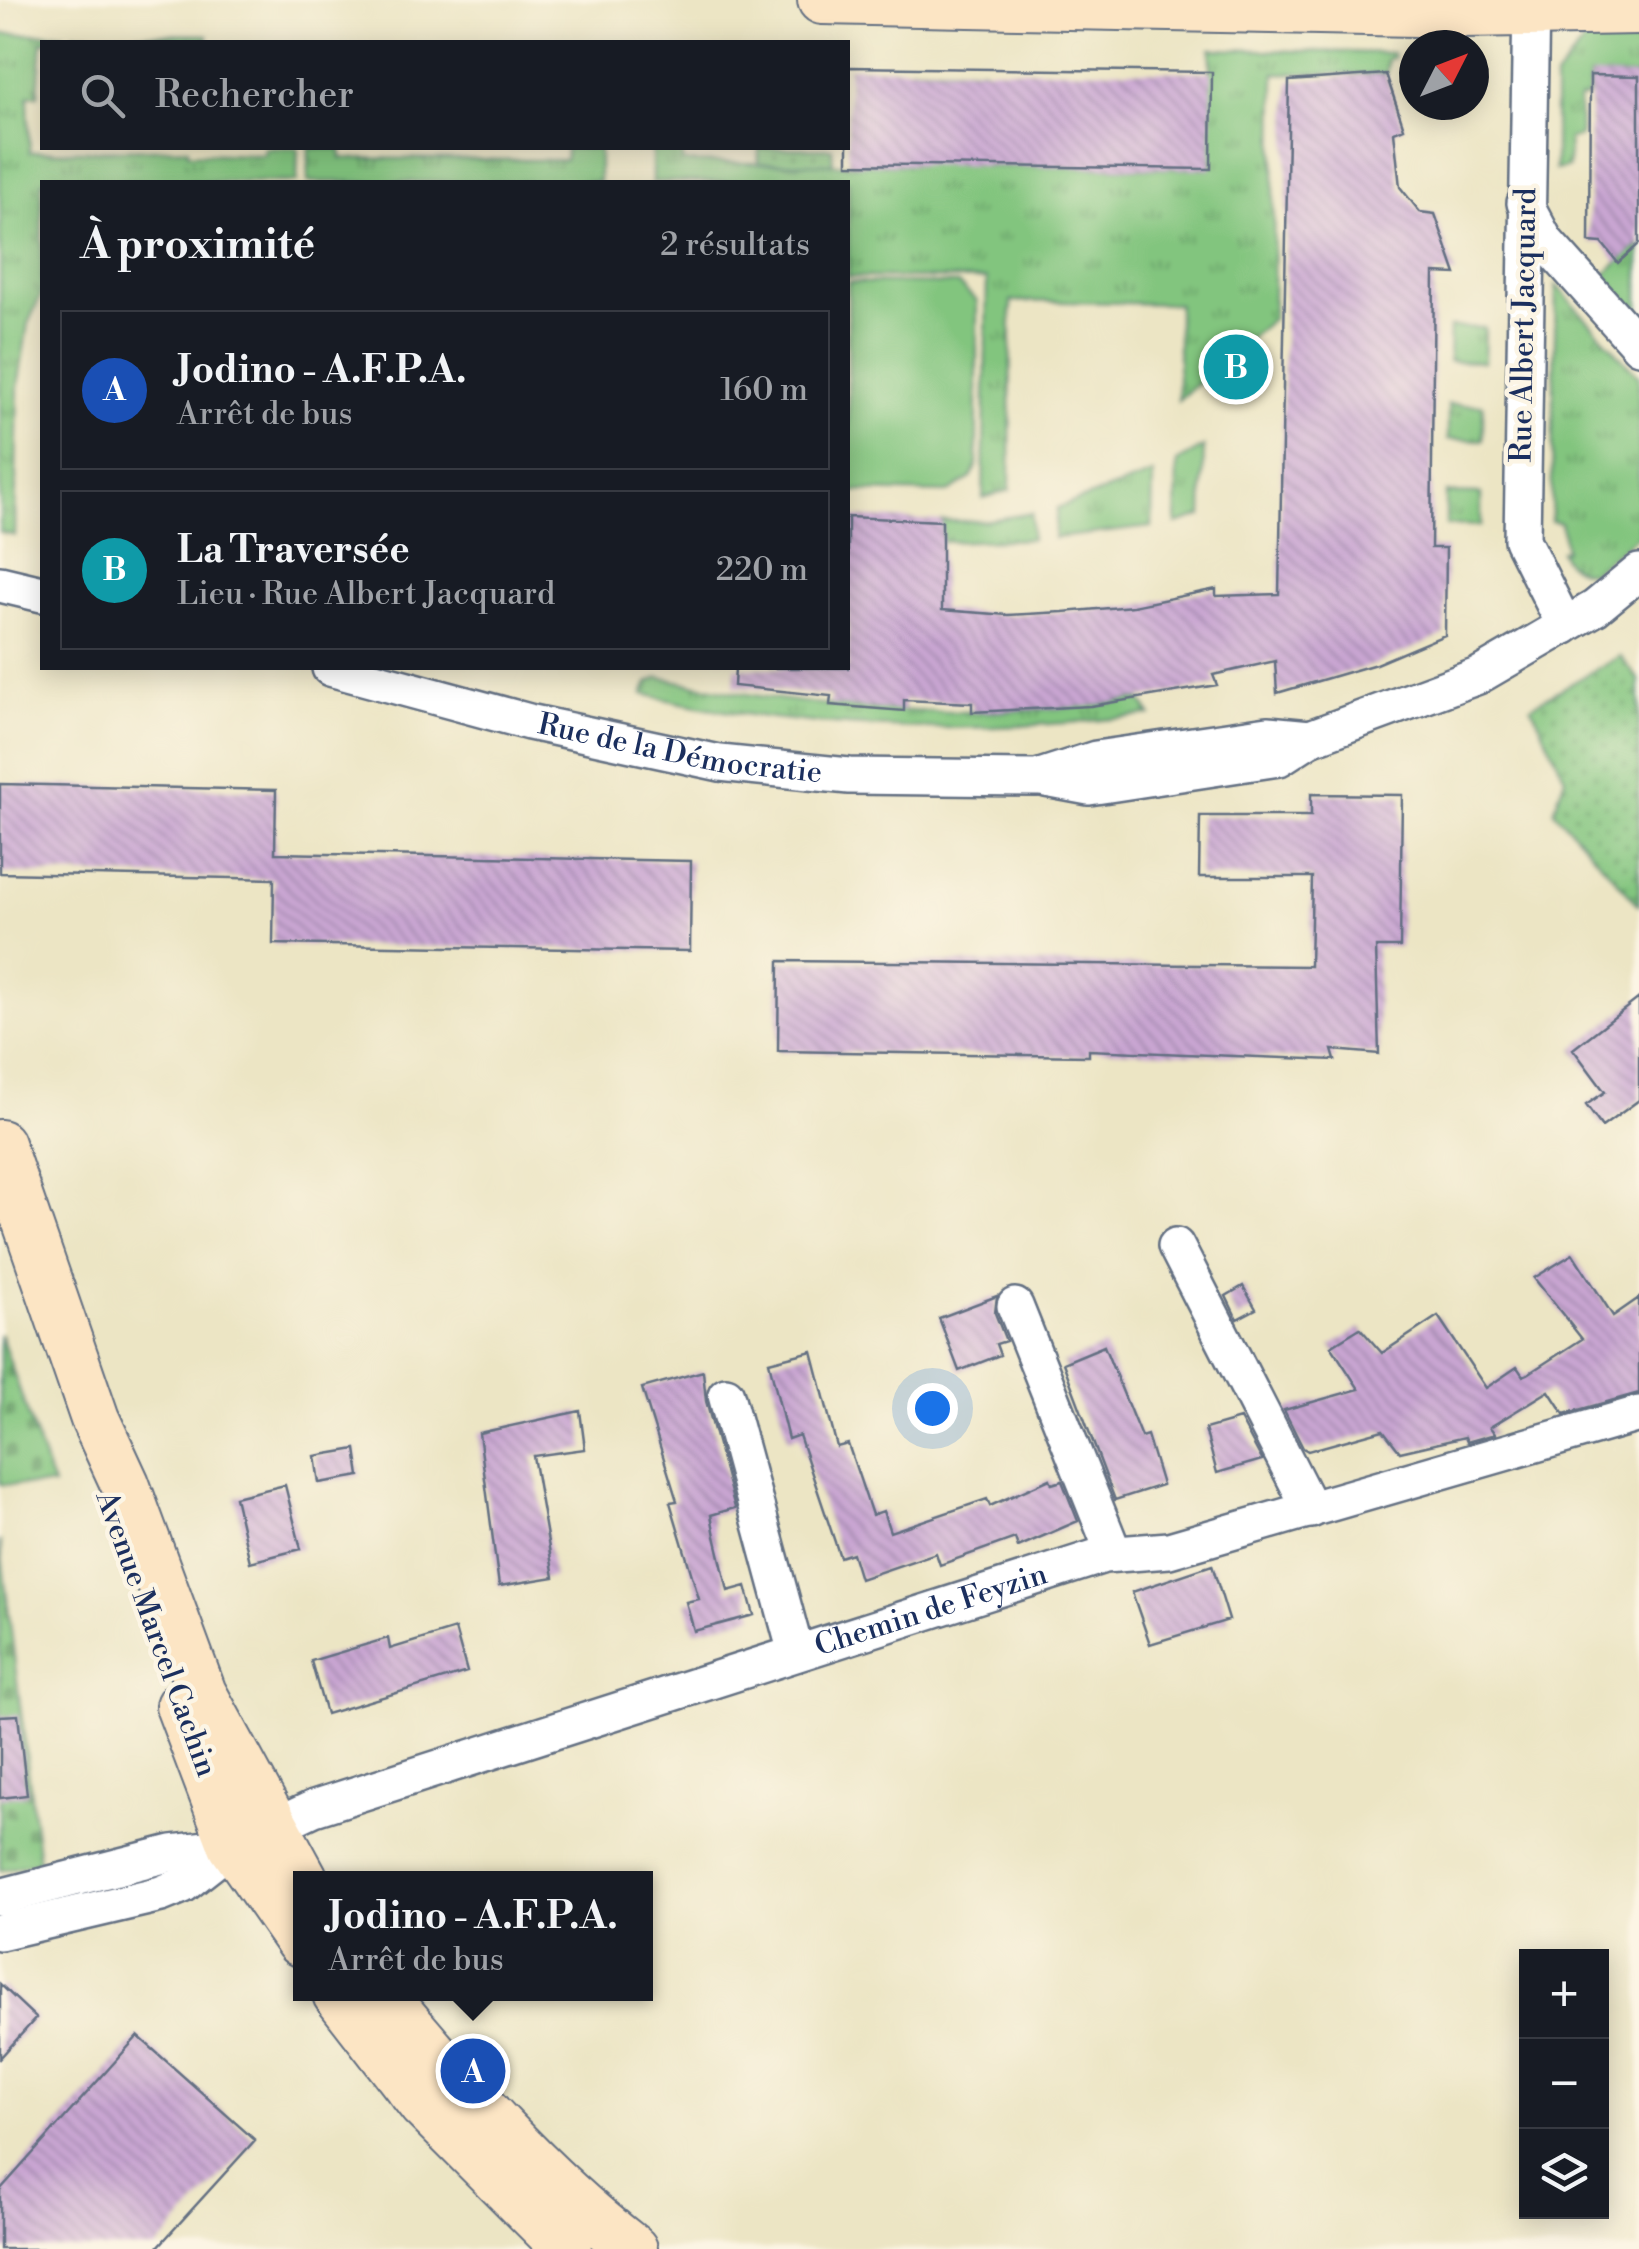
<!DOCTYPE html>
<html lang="fr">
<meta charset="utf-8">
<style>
body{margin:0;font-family:"Libre Bodoni",serif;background:#242831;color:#f1f3f6}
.controls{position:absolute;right:30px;bottom:30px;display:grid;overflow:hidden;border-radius:0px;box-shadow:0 5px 25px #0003}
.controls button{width:90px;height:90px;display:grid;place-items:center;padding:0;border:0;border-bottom:2px solid #363941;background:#171b24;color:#f1f3f6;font:50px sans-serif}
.compass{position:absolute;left:1399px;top:30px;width:90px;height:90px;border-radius:50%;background:#171b24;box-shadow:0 5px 25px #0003;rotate:48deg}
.you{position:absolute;left:932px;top:1408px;width:35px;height:35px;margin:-25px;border:8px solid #fff;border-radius:50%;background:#1a73e8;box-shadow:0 0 0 15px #1a73e833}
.badge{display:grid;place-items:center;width:65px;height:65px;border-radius:50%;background:#d690ce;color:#fff;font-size:32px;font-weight:700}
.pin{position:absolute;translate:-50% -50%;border:5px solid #fff;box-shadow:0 2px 10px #0006}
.popup{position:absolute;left:293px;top:1871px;width:360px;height:130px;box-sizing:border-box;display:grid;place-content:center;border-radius:0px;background:#171b24;filter:drop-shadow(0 2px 8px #0005);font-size:32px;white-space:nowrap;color:#9ea1a6}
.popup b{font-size:38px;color:#f1f3f6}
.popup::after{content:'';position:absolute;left:50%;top:100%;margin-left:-20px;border:20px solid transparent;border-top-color:#171b24}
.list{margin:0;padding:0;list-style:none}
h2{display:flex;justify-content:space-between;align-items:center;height:130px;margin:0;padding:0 40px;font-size:42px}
h2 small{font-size:32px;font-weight:400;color:#9ea1a6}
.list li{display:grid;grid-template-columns:65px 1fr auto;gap:30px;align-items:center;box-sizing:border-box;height:160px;margin:0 20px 20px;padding:0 20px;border:2px solid #363941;border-radius:0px}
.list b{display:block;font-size:38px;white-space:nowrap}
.list p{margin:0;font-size:32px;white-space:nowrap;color:#9ea1a6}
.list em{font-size:32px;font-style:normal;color:#9ea1a6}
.icon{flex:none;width:55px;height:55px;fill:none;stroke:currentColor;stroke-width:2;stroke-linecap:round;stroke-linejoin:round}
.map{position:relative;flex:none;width:1639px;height:2249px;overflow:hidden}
.search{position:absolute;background:#171b24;box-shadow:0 5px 25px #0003;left:40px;top:40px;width:810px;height:110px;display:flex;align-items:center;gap:25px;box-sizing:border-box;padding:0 35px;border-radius:0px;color:#9ea1a6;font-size:38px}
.panel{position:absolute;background:#171b24;box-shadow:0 5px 25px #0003;left:40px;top:180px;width:810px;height:490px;border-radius:0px}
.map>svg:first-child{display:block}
.grass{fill:url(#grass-tufts);stroke:#4e7a6e;stroke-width:2.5}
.cemetery{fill:url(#cemetery-stones);stroke:#4e7a6e;stroke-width:2.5}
.garden{fill:url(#garden-dots);stroke:#4e7a6e;stroke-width:2.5}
.pitch{fill:#82c57e;stroke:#4e7a6e;stroke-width:2.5}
.building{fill:url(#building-back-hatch)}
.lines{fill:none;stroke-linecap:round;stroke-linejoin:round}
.street-casing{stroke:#646f82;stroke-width:40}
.secondary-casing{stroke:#646f82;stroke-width:52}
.street{stroke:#fff;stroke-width:35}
.secondary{stroke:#fce5c4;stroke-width:48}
.labels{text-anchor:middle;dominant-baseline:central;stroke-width:9;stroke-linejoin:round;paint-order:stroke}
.street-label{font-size:30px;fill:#1b2f5e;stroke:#fcf5e5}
</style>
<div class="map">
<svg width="1639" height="2249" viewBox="0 0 1639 2249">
<defs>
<pattern id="grass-tufts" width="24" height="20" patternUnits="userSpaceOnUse" patternTransform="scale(2.5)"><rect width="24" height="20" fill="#82c57e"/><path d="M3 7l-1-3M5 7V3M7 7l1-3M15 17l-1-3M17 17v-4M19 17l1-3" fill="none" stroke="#6aa06a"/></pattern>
<pattern id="cemetery-stones" width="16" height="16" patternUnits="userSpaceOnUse" patternTransform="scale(2.5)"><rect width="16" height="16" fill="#82c57e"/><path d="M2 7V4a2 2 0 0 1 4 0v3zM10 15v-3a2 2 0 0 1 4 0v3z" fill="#6aa06a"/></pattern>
<pattern id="garden-dots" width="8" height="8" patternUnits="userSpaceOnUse" patternTransform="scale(2.5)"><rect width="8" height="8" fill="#82c57e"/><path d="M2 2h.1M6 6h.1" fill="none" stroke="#6aa06a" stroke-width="1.8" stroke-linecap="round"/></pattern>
<pattern id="building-back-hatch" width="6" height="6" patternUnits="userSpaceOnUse" patternTransform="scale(2.5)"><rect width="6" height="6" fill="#c9a6d2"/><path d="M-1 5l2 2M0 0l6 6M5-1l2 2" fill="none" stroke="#a288ae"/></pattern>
</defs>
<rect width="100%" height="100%" fill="#fcf5e5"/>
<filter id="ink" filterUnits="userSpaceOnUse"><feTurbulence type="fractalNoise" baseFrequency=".01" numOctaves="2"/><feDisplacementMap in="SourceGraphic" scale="20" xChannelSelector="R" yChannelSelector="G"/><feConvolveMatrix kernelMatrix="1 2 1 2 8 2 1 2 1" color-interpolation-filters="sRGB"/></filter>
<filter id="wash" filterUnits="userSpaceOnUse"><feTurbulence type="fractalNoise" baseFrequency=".0048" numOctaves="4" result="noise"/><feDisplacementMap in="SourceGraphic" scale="40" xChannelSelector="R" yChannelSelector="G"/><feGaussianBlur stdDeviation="2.25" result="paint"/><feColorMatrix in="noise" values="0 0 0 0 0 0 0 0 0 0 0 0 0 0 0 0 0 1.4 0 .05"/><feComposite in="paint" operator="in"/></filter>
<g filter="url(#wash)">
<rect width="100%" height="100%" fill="#ece5c4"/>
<!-- grass -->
<path class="grass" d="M0 34H63V42H42L38 95 28 96 30 152 188 148V153L264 155 265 148H298L297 182H42V293L28 324 18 387 15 536 0 532Z
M75 34 208 35 207 42H75Z
M1587 38 1639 39V76H1590L1587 97 1579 99 1580 137 1569 139 1568 167 1555 170V78Z
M1211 49 1393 53V58L1388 59 1386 74 1275 73 1273 318 1178 400V304L1011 301 1010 490 983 498 987 279 848 277V182H652V148H682L683 162 908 165 912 68 983 69 984 166 1210 169Z
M309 148H341V158L565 160 566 148H599V182H308Z
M1639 244V314L1604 275Z
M1556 285 1639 377V535L1591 572C1575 572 1567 565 1560 551L1565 550 1561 523 1551 521Z
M1450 327 1485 328 1484 362 1449 361Z
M1448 404 1483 405V440L1448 439Z
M1204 447 1202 516 1176 524 1177 462Z
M1153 474 1152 527 1054 538 1057 508Z
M1446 493 1481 494V526L1446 525Z
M1032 513 1031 539 942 542V521H984Z
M659 677C816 712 980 723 1140 699L1151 715C983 734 809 736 643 694L648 683Z"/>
<!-- cemetery -->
<path class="cemetery" d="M0 1334 53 1486 0 1484Z
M0 1540 39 1862 0 1871Z"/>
<!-- garden -->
<path class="garden" d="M759 148H832L833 164 758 163Z
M1620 656 1639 680V905L1554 811 1565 777 1531 706Z"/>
<!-- pitch -->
<path class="pitch" d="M848 282 958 284 977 301V465L971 478 947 493 848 491Z"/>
<g id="blocks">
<!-- building -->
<path class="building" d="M848 67 1212 72 1211 169 848 164Z
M1386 74 1404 128 1394 132 1400 187 1420 212 1435 214 1456 274 1434 273 1431 548H1446L1445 635 1376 664 1277 693 1275 661 1213 675 1217 685 1091 706 972 712V703L904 700V711L830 705 831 696 734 686 735 668H848V517L942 521V610L1008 615 1063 612 1133 606 1216 589V596L1279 594 1289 81Z
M1590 75 1639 76V244L1618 263 1602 243 1589 242Z
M0 784 276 790 275 853 691 861 690 951 273 944 274 879 0 873Z
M1311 794 1402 795 1400 947H1376L1379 1054 1332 1050 1335 1060 1089 1050V1056L778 1051 779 961 1310 966 1312 877H1199L1200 816H1311Z
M1639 998V1100L1602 1127 1586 1105 1605 1092 1573 1049Z
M1573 1254 1613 1316 1639 1298V1393L1564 1414 1549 1391 1490 1427 1495 1434 1467 1442 1465 1437 1400 1452 1383 1430 1308 1451 1303 1448 1284 1410 1359 1389 1331 1346 1360 1328 1382 1353 1438 1316 1486 1388 1517 1367 1523 1376 1528 1374 1582 1339 1534 1278Z
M1243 1286 1256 1309 1237 1319 1226 1296Z
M997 1296 995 1313 1006 1341 996 1344 1000 1355 959 1371 939 1318Z
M1104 1346 1141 1437 1147 1435 1162 1485 1115 1500 1063 1363Z
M812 1351 837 1447 848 1444 872 1515 883 1511 890 1532 987 1499 990 1506 1050 1479 1052 1484 1062 1481 1078 1521 1018 1547 1015 1538 940 1565 936 1553 860 1579 852 1553 840 1557 799 1435 788 1439 769 1362Z
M703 1371 706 1401 735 1508 711 1515 715 1536 728 1591 746 1586 754 1615 694 1631 686 1602 699 1599 670 1502 677 1501 642 1388Z
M580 1411 585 1449 533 1456 554 1577 499 1586 479 1433Z
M1240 1419 1262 1460 1217 1473 1205 1429Z
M356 1449 360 1476 319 1483 315 1456Z
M285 1485 301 1549 250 1562 235 1497Z
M1212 1565 1229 1620 1150 1644 1132 1592Z
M455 1629 467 1672 326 1714 311 1661 388 1638 390 1649Z
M18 1715 27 1795 0 1798V1716Z
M0 1984 36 2018 0 2058Z
M138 2036 255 2140 156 2249H0V2190Z"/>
</g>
</g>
<g filter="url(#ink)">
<use href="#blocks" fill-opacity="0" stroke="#646f82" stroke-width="2.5"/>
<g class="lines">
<!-- street casing -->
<g class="street-casing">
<g id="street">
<path d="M1531 0 1522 540 1565 626"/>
<path d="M1525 203 1545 241 1639 346"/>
<path d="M0 584 42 594"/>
<path id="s1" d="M330 668 529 722 720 763 849 776 1037 778 1096 759 1268 734 1310 738"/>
<path d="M1046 779 1089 787 1279 758 1310 738 1478 676 1595 608 1639 572"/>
<path d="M1176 1246 1311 1510"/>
<path d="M1015 1306 1114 1554"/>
<path d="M726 1395 796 1653"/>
<path d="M0 1897 172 1853 232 1846"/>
<path id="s2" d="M0 1932 161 1894 183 1885 233 1846 314 1808 1104 1555 1169 1550 1639 1414"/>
</g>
</g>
<!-- secondary casing -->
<g class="secondary-casing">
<path id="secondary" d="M822 0 1463 13 1639 10
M0 1144 95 1419 125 1484 202 1693 303 1878
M180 1706 233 1846 300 1942
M337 1994 423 2105 567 2249
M383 1994C460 2086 537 2175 633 2249"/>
</g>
<!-- street -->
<use href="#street" class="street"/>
<!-- secondary -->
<use href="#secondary" class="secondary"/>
</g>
</g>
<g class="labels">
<!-- street labels -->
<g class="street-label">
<text transform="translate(1524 325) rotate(-89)">Rue Albert Jacquard</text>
<text stroke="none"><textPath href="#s1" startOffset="360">Rue de la Démocratie</textPath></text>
<text stroke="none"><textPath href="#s2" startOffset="990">Chemin de Feyzin</textPath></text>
<text transform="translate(156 1634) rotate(70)">Avenue Marcel Cachin</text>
</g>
</g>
</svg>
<div class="controls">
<button>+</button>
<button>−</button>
<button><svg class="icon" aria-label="layers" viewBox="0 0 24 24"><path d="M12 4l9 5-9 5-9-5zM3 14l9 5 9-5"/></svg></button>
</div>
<svg class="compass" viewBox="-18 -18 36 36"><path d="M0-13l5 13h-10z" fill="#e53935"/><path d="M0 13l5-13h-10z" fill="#9ea1a6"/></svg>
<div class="you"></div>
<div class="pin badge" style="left:473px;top:2071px;background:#1a4fb4">A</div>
<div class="popup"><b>Jodino - A.F.P.A.</b>Arrêt de bus</div>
<div class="pin badge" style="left:1236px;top:367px;background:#0f9aa8">B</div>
<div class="search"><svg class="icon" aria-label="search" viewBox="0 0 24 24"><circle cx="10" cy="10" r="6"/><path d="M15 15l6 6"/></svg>Rechercher</div>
<section class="panel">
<h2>À proximité<small>2 résultats</small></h2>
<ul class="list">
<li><span class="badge" style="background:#1a4fb4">A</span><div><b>Jodino - A.F.P.A.</b><p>Arrêt de bus</p></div><em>160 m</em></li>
<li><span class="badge" style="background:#0f9aa8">B</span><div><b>La Traversée</b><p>Lieu · Rue Albert Jacquard</p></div><em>220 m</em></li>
</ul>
</section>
</div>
